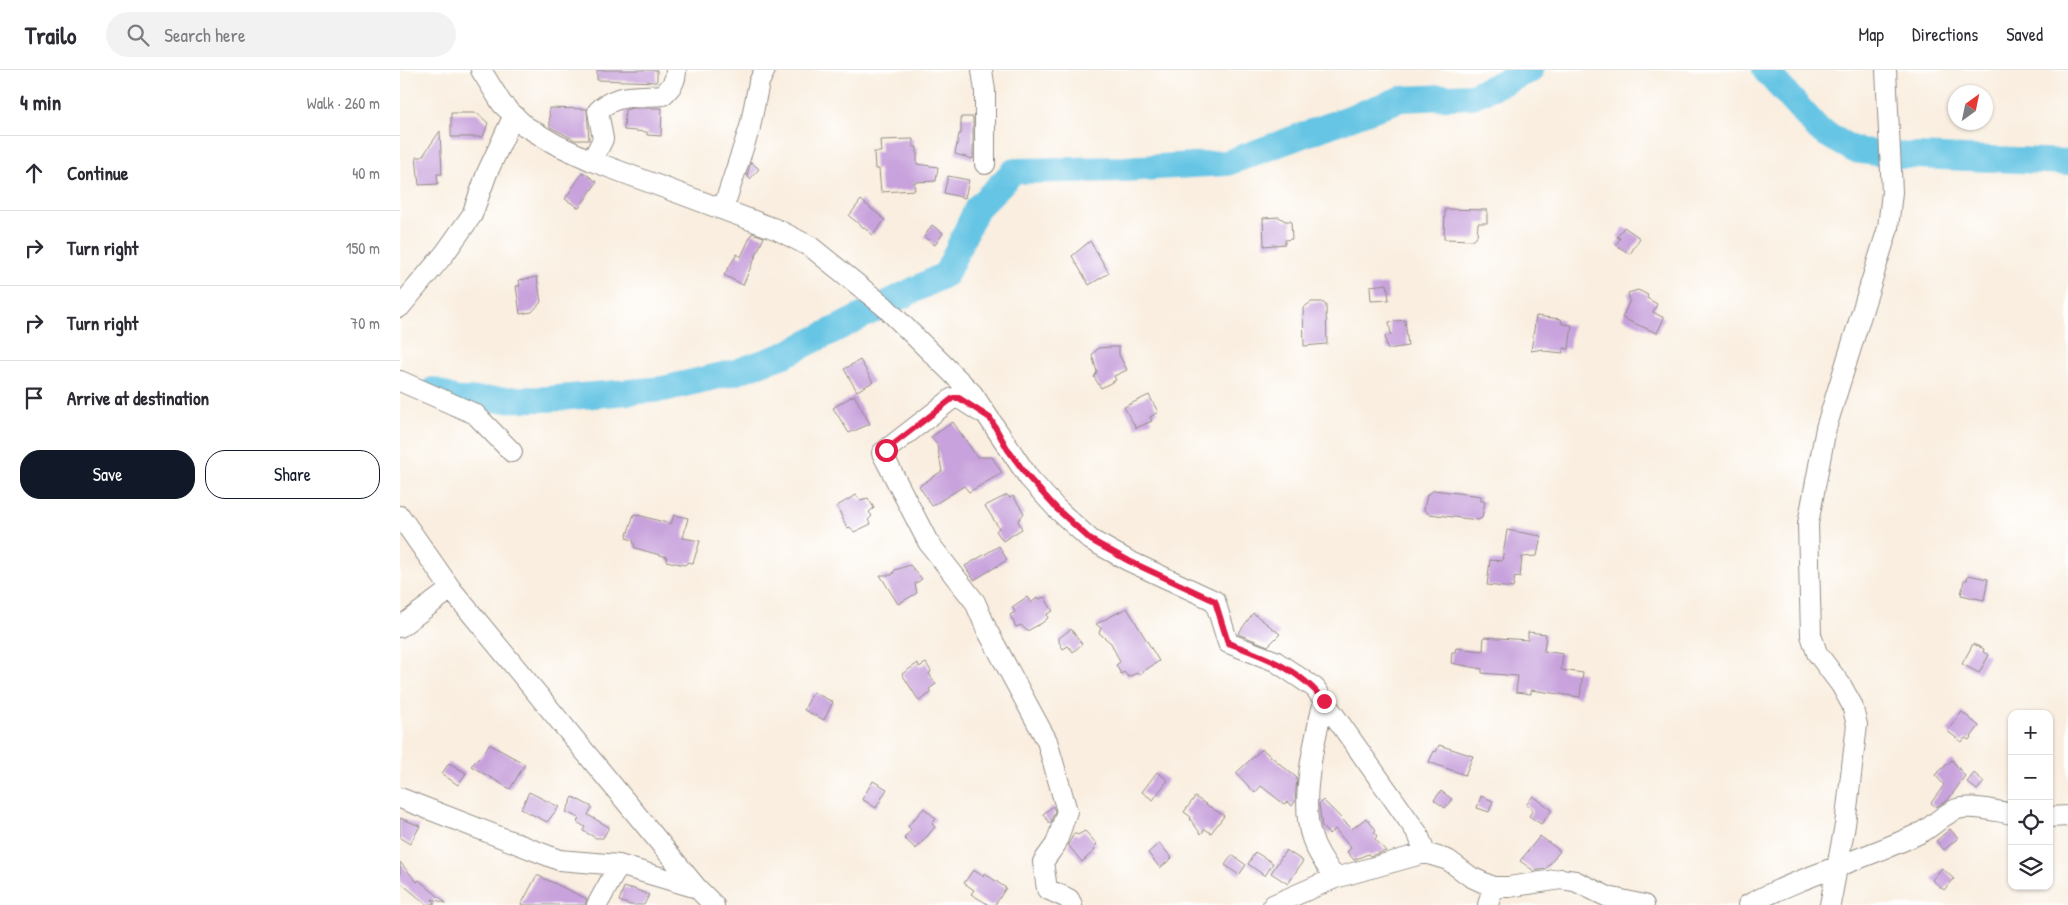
<!DOCTYPE html>
<meta charset="utf-8">
<style>
body{margin:0;font-family:"Patrick Hand",sans-serif;background:#f2f2f3;color:#2b2b33}
.controls{position:absolute;right:15px;bottom:15px;display:grid;overflow:hidden;border-radius:10px;box-shadow:0 1px 4px #0004}
.controls button{width:45px;height:45px;display:grid;place-items:center;padding:0;border:0;border-bottom:1px solid #e1e1e2;background:#fff;color:#2b2b33;font:25px sans-serif}
.compass{position:absolute;left:1548px;top:15px;width:45px;height:45px;border-radius:50%;background:#fff;box-shadow:0 1px 4px #0004;rotate:33deg}
.stop{position:absolute;width:15px;height:15px;margin:-11px;border:4px solid #e11d48;border-radius:50%;background:#fff}
.stop.end{background:#e11d48;border-color:#fff;box-shadow:0 1px 5px #0008}
.list{margin:0;padding:0;list-style:none}
h2{display:flex;justify-content:space-between;align-items:center;height:65px;margin:0;padding:0 20px;font-size:21px}
h2 small{font-size:16px;font-weight:400;color:#7c7c81}
.list li{display:grid;grid-template-columns:32px 1fr auto;gap:15px;align-items:center;box-sizing:border-box;height:75px;padding:0 20px;border-top:1px solid #e1e1e2}
.list b{display:block;font-size:19px;white-space:nowrap}
.list em{font-size:16px;font-style:normal;color:#7c7c81}
.actions{display:flex;gap:10px;padding:15px 20px}
.actions a{flex:1;padding:11px 0;border:1px solid #111827;border-radius:20px;text-align:center;font-size:18px;color:#111827}
.actions .main{background:#111827;color:#fff}
.icon{flex:none;width:28px;height:28px;fill:none;stroke:currentColor;stroke-width:2;stroke-linecap:round;stroke-linejoin:round}
.map{position:relative;flex:none;width:1668px;height:835px;overflow:hidden}
header{display:flex;align-items:center;gap:30px;box-sizing:border-box;height:70px;padding:0 25px;background:#fff;border-bottom:1px solid #e1e1e2}
header strong{font-size:24px}
nav{display:flex;gap:28px;margin-inline-start:auto;font-size:18px}
.search{width:350px;height:45px;background:#f2f2f3;display:flex;align-items:center;gap:12px;box-sizing:border-box;padding:0 18px;border-radius:28px;color:#7c7c81;font-size:19px}
main{display:flex}
aside{flex:1;background:#fff}
.map>svg:first-child{display:block}
.lines{fill:none;stroke-linecap:round;stroke-linejoin:round}
.river{stroke:#66c5e4;stroke-width:26}
.building{fill:#c8a2dc}
.minor-casing{stroke:#928c85;stroke-width:22}
.minor{stroke:#fff;stroke-width:20}
.route{stroke:#e11d48;stroke-width:6}
</style>
<header>
<strong>Trailo</strong>
<div class="search"><svg class="icon" aria-label="search" viewBox="0 0 24 24"><circle cx="10" cy="10" r="6"/><path d="M15 15l6 6"/></svg>Search here</div>
<nav><a>Map</a><a>Directions</a><a>Saved</a></nav>
</header>
<main>
<aside>
<h2>4 min<small>Walk · 260 m</small></h2>
<ul class="list">
<li><svg class="icon" aria-label="ahead" viewBox="0 0 24 24"><path d="M12 20V5M6 11l6-6 6 6"/></svg><div><b>Continue</b></div><em>40 m</em></li>
<li><svg class="icon" aria-label="right" viewBox="0 0 24 24"><path d="M7 20v-9h11M14 6l5 5-5 5"/></svg><div><b>Turn right</b></div><em>150 m</em></li>
<li><svg class="icon" aria-label="right" viewBox="0 0 24 24"><path d="M7 20v-9h11M14 6l5 5-5 5"/></svg><div><b>Turn right</b></div><em>70 m</em></li>
<li><svg class="icon" aria-label="arrive" viewBox="0 0 24 24"><path d="M6 21V4h12l-3 4 3 4H6"/></svg><div><b>Arrive at destination</b></div></li>
</ul>
<div class="actions"><a class="main">Save</a><a>Share</a></div>
</aside>
<div class="map">
<svg width="1668" height="835" viewBox="0 0 1668 835">
<rect width="100%" height="100%" fill="#fff"/>
<filter id="ink" filterUnits="userSpaceOnUse"><feTurbulence type="fractalNoise" baseFrequency=".02" numOctaves="2"/><feDisplacementMap in="SourceGraphic" scale="10" xChannelSelector="R" yChannelSelector="G"/><feConvolveMatrix kernelMatrix="1 2 1 2 8 2 1 2 1" color-interpolation-filters="sRGB"/></filter>
<filter id="wash" filterUnits="userSpaceOnUse"><feTurbulence type="fractalNoise" baseFrequency=".0096" numOctaves="4" result="noise"/><feDisplacementMap in="SourceGraphic" scale="20" xChannelSelector="R" yChannelSelector="G"/><feGaussianBlur stdDeviation="1.12" result="paint"/><feColorMatrix in="noise" values="0 0 0 0 0 0 0 0 0 0 0 0 0 0 0 0 0 1.4 0 .05"/><feComposite in="paint" operator="in"/></filter>
<g filter="url(#wash)">
<rect width="100%" height="100%" fill="#f9eedf"/>
<g class="lines">
<!-- river -->
<path class="river" d="M1365 0 1419 60 1454 80 1491 85 1668 92
M33 320 56 330 147 329 263 319 336 302 384 285 546 204 577 138 614 101 724 99 827 93 1001 29 1072 26 1131 0"/>
</g>
<g id="blocks">
<!-- building -->
<path class="building" d="M197 0H257V12L197 10Z
M149 38 187 39 189 70H175L150 57Z
M233 38H262L261 66 247 65V62L224 60 225 40Z
M51 43H77L88 53 83 67H51Z
M561 47H573V89L555 84 559 64H561Z
M40 61 42 104H37L38 114 19 115 16 87H22Z
M513 69V77H517V94L538 97 536 111 514 112 515 120 481 122 479 99H475L474 82H481L480 70Z
M351 92 359 99 350 109 347 105Z
M183 102 197 112 179 138 165 129Z
M548 106 569 110 565 128 544 123Z
M461 130 485 150 473 165 449 146Z
M1045 139 1087 140V153H1078L1077 166 1073 170 1044 169Z
M879 147 885 151H891L892 169 885 170V174L864 176 863 148Z
M532 155 543 163 535 175 524 167Z
M1224 157 1240 168 1230 184 1216 175 1220 168 1217 167Z
M352 163 364 167 343 215 324 205 337 184 341 187Z
M690 171 709 203 689 215 672 186Z
M137 207 141 232 132 242 120 244 116 216H120L119 210Z
M987 214 989 230 971 231 970 216Z
M1238 220 1248 225 1247 228 1257 234 1253 242 1264 248 1257 263 1222 248 1230 230 1228 223Z
M911 232H922L926 235 927 274 904 276 903 238Z
M1136 246 1161 249 1162 254 1172 255 1169 279 1164 278 1163 283 1144 281 1143 279 1131 281Z
M1005 250 1008 276 987 279 985 266 991 265 989 252Z
M711 277H719V285L727 300 714 306 716 310 701 318 694 307 697 302 692 285 698 278Z
M460 290 473 312 457 321 444 299Z
M454 325 470 354 449 363 433 338Z
M749 325 758 342 750 347 752 351 736 358 724 337Z
M553 352 577 387H592L602 403 569 422 564 416 532 436 519 416 542 401 537 375 531 367Z
M1034 420 1081 426V431H1085L1082 448 1078 450 1029 444 1024 440 1027 425Z
M456 425 460 430 468 428 474 438 469 442 472 446 468 450 471 454 454 462 450 457 447 458 437 436Z
M607 425 610 428 613 426 624 443 618 451 622 459 603 471 596 461 599 458 585 436Z
M234 444 271 454 274 445 288 448 283 468 300 471 293 493 288 492 285 495 266 491 267 487 235 478 233 470 226 468Z
M1107 460 1141 466 1137 486 1122 487 1120 507 1115 506 1113 518 1087 515 1090 490 1102 491Z
M599 476 607 490 574 510 565 496Z
M510 495 522 509 515 514 517 523 498 534 480 505H492L495 500Z
M1568 505 1588 509 1584 530 1561 525 1564 510H1567Z
M627 527 631 533 638 527 639 529 644 527 653 541 647 544 648 548 642 553 627 561 621 555 616 557 610 545 615 542 612 537Z
M727 538 759 591 738 605 737 603 728 607 724 602 721 604 716 595 720 592 711 573 699 563 701 558 696 554Z
M853 543 880 564 868 576 838 564Z
M671 559 682 574 673 582 668 576 663 579 659 572V568Z
M1128 562 1146 564 1144 581 1163 584 1161 600 1183 603 1180 627 1131 620V624L1116 622 1118 606 1082 603V599L1051 593 1052 582H1055L1056 578 1083 581 1084 567 1128 570Z
M1573 574 1584 579 1583 582 1589 585 1579 603 1562 594Z
M518 593 519 597 526 593 531 601 529 604 536 614 529 619 531 623 519 631 502 604Z
M413 622 433 632 424 650 404 640Z
M1562 642 1579 656 1569 670 1565 668 1562 672 1547 661Z
M89 674 125 694 110 719 71 696 85 682Z
M1039 675 1073 686 1065 705 1029 692 1034 681 1036 682Z
M862 679 897 708 895 732 892 736 887 732 884 734 861 716 855 723 836 703Z
M1552 690 1565 706 1548 730 1536 737 1531 733 1544 715 1535 705Z
M49 693 66 703 58 715 42 704Z
M757 702 768 710 753 730 742 722Z
M1574 703 1584 712 1577 720 1567 712Z
M473 711 487 719 476 738 462 729Z
M1041 721 1052 729 1045 738 1034 730Z
M129 722 159 737 147 752 121 739Z
M1081 726 1093 731 1089 742 1077 738Z
M1133 726 1152 740 1141 754 1129 746 1133 740 1126 735Z
M173 727 192 737 188 745 209 757 203 768H196L183 761 185 757 177 752 179 748 166 742Z
M795 727 824 746 811 763 805 759 801 764 790 749 791 747 784 742Z
M923 730 952 759 966 748 976 760 974 762 977 766 975 769 986 781 970 786 968 784 954 790 947 782 951 778 935 759 929 764 922 757 919 734Z
M653 736 655 741 650 754 643 744Z
M524 738 536 749 532 754 535 757 516 779 504 768 511 760 508 756Z
M0 748 20 756 10 774 0 768Z
M1550 759 1558 768 1544 780 1536 771Z
M685 761 697 774 693 778 695 780 682 792 668 775 674 763 678 765Z
M1140 766 1160 781 1146 799 1134 801 1120 791Z
M759 773 772 788 760 798 748 783Z
M886 780 903 791 888 814 871 803Z
M855 782 873 793 865 806 848 794Z
M832 785 846 795 839 805 825 795Z
M0 792 17 812 19 810 46 833 32 829 35 833 27 835 0 812Z
M1542 798 1554 809 1544 820 1532 810Z
M573 800 583 806 584 803 606 818 595 835H589L571 824 574 820 564 813Z
M137 805 187 829 185 835H121Z
M224 817 230 819 232 818 249 825 244 835H230L219 831Z"/>
</g>
</g>
<g filter="url(#ink)">
<use href="#blocks" fill-opacity="0" stroke="#928c85" stroke-width="1"/>
<g class="lines">
<!-- minor casing -->
<g class="minor-casing">
<path id="minor" d="M81 0 102 34 125 56 155 74 192 91 378 160 411 177 484 236 572 323 629 408 657 439 691 470 729 491 815 531 828 573 875 591 915 618 1018 764 1025 783
M582 0 585 21V94
M192 91 203 69 198 41C216 23 239 27 263 25 271 17 276 12 276 0
M323 139 350 57 359 12 365 0
M0 237 45 183 72 145 87 103 114 45
M0 311 75 344 112 382
M579 341 559 328H553L482 383 528 472 575 532 587 560 647 671 667 741 656 774 643 792 647 819 669 829 672 835
M0 446 51 519 297 818 314 835
M0 557 51 519
M924 631C915 667 899 733 912 768 917 783 926 795 935 808
M0 728 159 790 219 795 297 818
M1649 747 1668 746
M197 835 219 795
M873 835 935 808 1025 783 1048 790 1071 807 1093 817H1109L1161 809 1175 811 1208 827 1244 835
M1088 835 1093 817
M1348 835C1403 805 1464 790 1520 763 1535 756 1546 740 1562 738 1578 736 1596 741 1612 744
M1430 835 1445 755 1457 655 1452 635 1441 615 1417 583 1411 565 1408 454 1426 358 1488 158 1492 122 1486 0"/>
</g>
<!-- minor -->
<use href="#minor" class="minor"/>
</g>
</g>
<g class="lines" filter="url(#ink)">
<!-- route -->
<path class="route" d="M486 380 553 328H559L590 348 608 380 629 408 657 439 691 470 729 491 815 531 828 573C863 586 902 600 924 631"/>
</g>
</svg>
<div class="controls">
<button>+</button>
<button>−</button>
<button><svg class="icon" aria-label="locate" viewBox="0 0 24 24"><circle cx="12" cy="12" r="6"/><path d="M12 2v4M12 18v4M2 12h4M18 12h4"/></svg></button>
<button><svg class="icon" aria-label="layers" viewBox="0 0 24 24"><path d="M12 4l9 5-9 5-9-5zM3 14l9 5 9-5"/></svg></button>
</div>
<svg class="compass" viewBox="-18 -18 36 36"><path d="M0-13l5 13h-10z" fill="#e53935"/><path d="M0 13l5-13h-10z" fill="#7c7c81"/></svg>
<div class="stop" style="left:486px;top:380px"></div>
<div class="stop end" style="left:924px;top:631px"></div>
</div>
</main>
